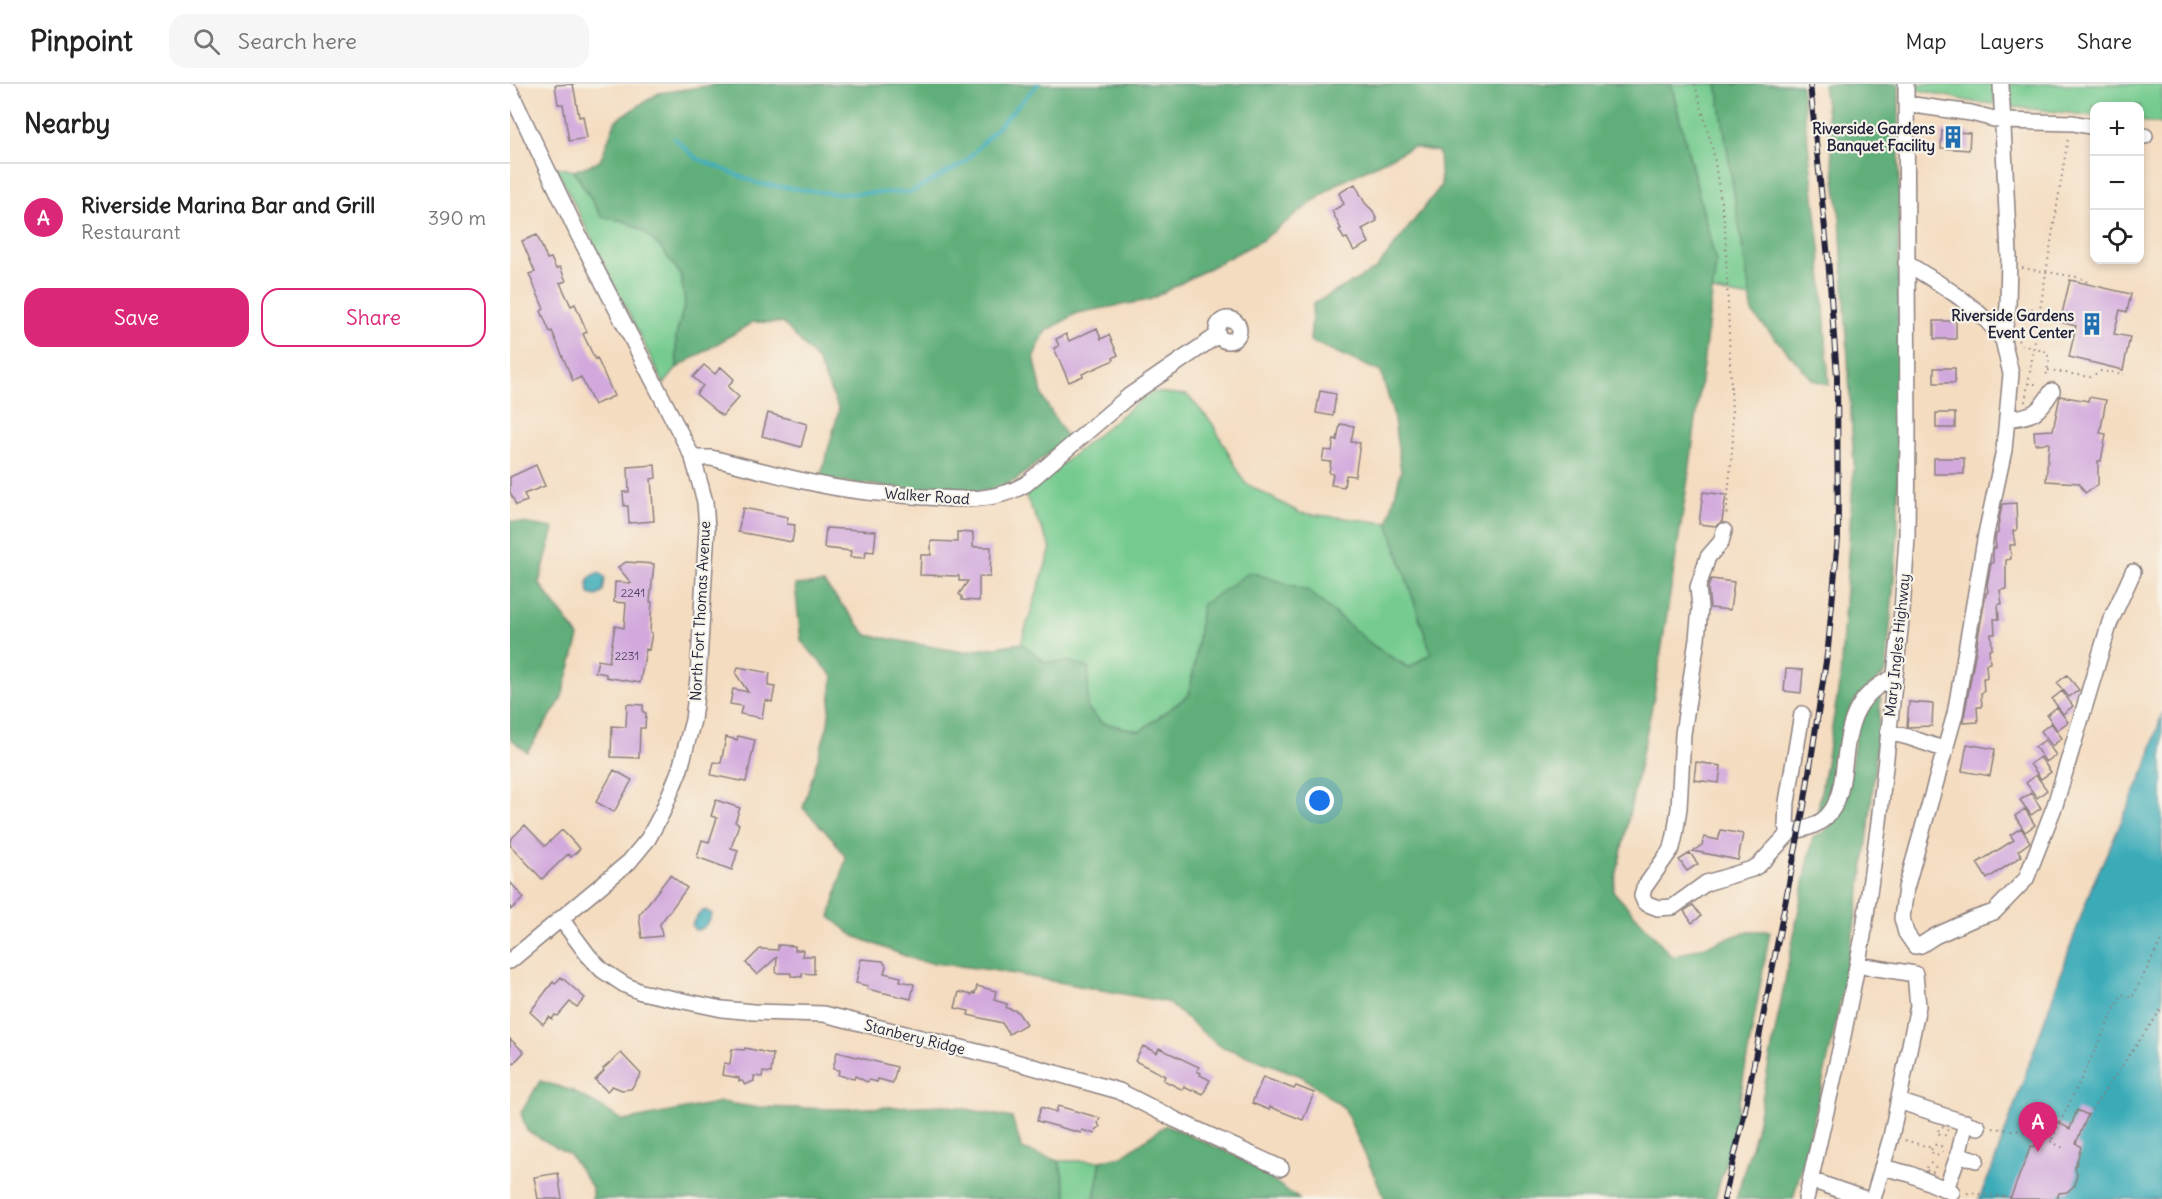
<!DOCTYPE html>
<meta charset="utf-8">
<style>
body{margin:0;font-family:Delius,sans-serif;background:#f6f6f6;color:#222}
.controls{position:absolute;right:18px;top:18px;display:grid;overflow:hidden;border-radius:12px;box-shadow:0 3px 9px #0003}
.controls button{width:54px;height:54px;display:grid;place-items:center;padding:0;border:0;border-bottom:2px solid #e0e0e0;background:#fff;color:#222;font:30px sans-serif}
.you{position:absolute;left:810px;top:717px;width:21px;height:21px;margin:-15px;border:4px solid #fff;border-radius:50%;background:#1a73e8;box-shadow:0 0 0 9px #1a73e833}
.badge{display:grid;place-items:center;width:39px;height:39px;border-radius:50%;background:#db2777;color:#fff;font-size:20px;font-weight:700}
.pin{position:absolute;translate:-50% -50px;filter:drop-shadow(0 2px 3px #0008)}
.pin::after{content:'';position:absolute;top:32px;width:21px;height:18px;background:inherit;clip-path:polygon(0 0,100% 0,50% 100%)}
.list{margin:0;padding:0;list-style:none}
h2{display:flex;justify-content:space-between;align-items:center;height:78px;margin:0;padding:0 24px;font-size:26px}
h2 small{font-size:20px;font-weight:400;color:#767676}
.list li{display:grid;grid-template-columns:39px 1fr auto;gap:18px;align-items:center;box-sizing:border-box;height:108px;padding:0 24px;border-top:2px solid #e0e0e0}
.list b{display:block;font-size:22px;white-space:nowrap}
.list p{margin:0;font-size:20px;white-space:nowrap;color:#767676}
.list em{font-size:20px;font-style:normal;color:#767676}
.actions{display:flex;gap:12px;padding:18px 24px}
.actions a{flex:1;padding:14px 0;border:2px solid #db2777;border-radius:18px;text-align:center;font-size:21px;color:#db2777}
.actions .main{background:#db2777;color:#fff}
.icon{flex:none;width:33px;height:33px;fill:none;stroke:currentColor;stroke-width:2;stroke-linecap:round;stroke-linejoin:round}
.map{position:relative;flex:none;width:1652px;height:1115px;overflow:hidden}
header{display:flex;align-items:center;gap:36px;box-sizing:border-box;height:84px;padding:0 30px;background:#fff;border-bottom:2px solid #e0e0e0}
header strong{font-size:28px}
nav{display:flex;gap:33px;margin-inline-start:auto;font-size:21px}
.search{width:420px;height:54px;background:#f6f6f6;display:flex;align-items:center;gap:15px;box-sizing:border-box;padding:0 21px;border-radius:18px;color:#767676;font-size:22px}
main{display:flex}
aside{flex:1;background:#fff}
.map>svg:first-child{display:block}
.green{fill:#75cb8f;stroke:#4c7665;stroke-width:1.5}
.forest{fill:#60af7a;stroke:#41685a;stroke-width:1.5}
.water{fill:#3babb8;stroke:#2e667a;stroke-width:1.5}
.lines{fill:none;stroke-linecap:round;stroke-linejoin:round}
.stream{stroke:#3babb8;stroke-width:4}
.building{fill:#d2a9dd}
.minor-casing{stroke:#8b7f7e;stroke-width:18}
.path{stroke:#8b7f7e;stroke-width:2;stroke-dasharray:1.5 4.5;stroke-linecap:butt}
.minor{stroke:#fff;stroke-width:15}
.rail-casing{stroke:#22223b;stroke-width:6}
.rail{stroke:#f7f3e8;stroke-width:4;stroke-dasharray:11;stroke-linecap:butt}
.labels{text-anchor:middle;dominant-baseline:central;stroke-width:4.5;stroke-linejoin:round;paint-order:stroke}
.number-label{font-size:12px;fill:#4e4464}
.poi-label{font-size:15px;font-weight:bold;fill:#22223b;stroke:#f7f3e8;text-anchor:end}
.street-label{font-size:15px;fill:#22223b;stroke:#f7f3e8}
</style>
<header>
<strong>Pinpoint</strong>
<div class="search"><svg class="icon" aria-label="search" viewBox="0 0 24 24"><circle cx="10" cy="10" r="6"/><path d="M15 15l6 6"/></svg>Search here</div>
<nav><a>Map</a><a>Layers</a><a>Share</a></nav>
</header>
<main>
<aside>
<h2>Nearby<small></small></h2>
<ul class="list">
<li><span class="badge">A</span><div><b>Riverside Marina Bar and Grill</b><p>Restaurant</p></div><em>390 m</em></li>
</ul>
<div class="actions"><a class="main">Save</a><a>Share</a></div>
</aside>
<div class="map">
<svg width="1652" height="1115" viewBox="0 0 1652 1115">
<rect width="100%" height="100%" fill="#f7f3e8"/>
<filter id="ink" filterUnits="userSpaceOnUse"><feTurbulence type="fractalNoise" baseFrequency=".0167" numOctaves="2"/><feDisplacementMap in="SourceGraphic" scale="12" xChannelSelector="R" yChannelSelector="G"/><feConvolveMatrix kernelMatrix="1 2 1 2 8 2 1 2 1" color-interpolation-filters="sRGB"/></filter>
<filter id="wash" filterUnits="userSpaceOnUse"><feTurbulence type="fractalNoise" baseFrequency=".008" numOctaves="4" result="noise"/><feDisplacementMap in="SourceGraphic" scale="24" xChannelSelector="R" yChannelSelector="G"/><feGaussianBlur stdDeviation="1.35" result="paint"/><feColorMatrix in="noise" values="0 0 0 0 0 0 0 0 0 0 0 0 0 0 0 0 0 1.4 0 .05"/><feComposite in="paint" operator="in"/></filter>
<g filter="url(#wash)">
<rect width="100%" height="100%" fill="#f4dcc0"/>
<!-- green -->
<path class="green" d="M1161 0H1207L1241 214 1202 207 1206 179Z
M1405 0H1485L1484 20 1463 18 1405 5Z
M1498 0H1652V40L1630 37V22H1584V32L1498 22Z
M46 83 64 87 92 133 115 137 132 146 152 165 171 191 175 219 166 252 167 284 154 300Z
M642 308 677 311 702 339 735 399 790 429 878 439 922 569 899 584 865 563 685 578 679 611 630 647 592 639 577 624 562 578H535L511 559 541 464 515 411 620 324Z
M549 1077H591L584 1115H558Z"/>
<!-- forest -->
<path class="forest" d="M211 0H1161L1206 179 1180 382 1144 613 1103 807 1163 873 1239 847H1260L1222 1057 1205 1115H875L834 1024 791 992 708 961 657 918 482 886 408 877 344 852 320 833 336 774 323 755 293 724 318 640 323 592 291 557 285 501 314 499 357 551 453 568 511 559 535 578H562L579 584 577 624 592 639 630 647 679 611 685 578 692 521 740 488 797 506 865 563 899 584 921 569 878 439 891 387 883 329 871 288 800 257 803 220 866 185 931 102 929 68 902 63 827 100 752 156 639 216 567 229 535 248 524 272 533 314 557 354 506 396 478 407 407 406 310 395 329 326 307 276 273 239 243 238 167 284 166 252 175 219 171 191 152 165 132 146 115 137 92 133 64 87 90 77 106 36 149 9Z
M1207 0H1291L1310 164 1319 301 1303 296 1243 230Z
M1313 0H1389L1388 447 1376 589C1367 596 1348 610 1343 620 1324 658 1342 703 1307 732L1330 596 1344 381 1330 134Z
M0 437 44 444 29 499 69 553 51 616 17 668 0 654Z
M1367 612 1371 614C1366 662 1363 711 1357 759 1341 879 1315 998 1283 1115H1226L1246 1046 1303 753C1355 736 1330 633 1367 612Z
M30 997 63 1007 114 1037 211 1018 243 1023 330 1025 435 1021 502 1034 512 1065 549 1077 558 1115H82V1103L59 1070 17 1047 11 1029Z
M656 1041 747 1081 764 1097 789 1115H584L591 1077 612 1072Z"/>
<!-- water -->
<path class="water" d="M87 489 91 490 95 494C93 503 96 508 86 512L79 510 78 501 79 494Z
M1652 629V1115H1469L1482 1085 1581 804 1636 683Z
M195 826 202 830C201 837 192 847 185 846L182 842C183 836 190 828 195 826Z"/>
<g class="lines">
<!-- stream -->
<path class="stream" d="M164 54 186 74 249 100 327 110 401 108 454 79 528 0"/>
</g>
<g id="blocks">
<!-- building -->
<path class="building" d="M63 0 69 33 73 32 77 54 59 57 53 20H48L45 1Z
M1432 47 1460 49 1459 66 1431 64Z
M845 100 855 119 863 127 867 137 852 145 859 159 844 167 837 154 834 155 829 146 831 145 822 127 834 120 829 109Z
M27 151 37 175 41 174 46 185 50 183 56 197 50 199 61 222 65 220 77 248 73 250 85 275 87 274 104 312 84 321 71 293 63 297 42 247 40 248 31 227 34 225 19 190 25 188 12 157Z
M1560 196 1621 210 1617 228 1610 226 1604 250 1620 253 1613 286 1559 273 1566 242 1550 238Z
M1424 237H1446V255H1424Z
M587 244 591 255 599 251 608 271 603 274 604 276 572 290 573 292 559 298 544 264 549 262 546 255 556 250 559 257Z
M194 281 205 290 211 283 224 295 218 303 229 313 212 332 186 310 193 302 183 293Z
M1424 284H1445V299H1424Z
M810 307 826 310 823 332 806 329Z
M1550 312 1578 317 1579 313 1596 316 1590 349 1596 350 1591 377H1588V400L1575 409 1569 399 1536 397 1539 359 1525 360 1524 347 1543 346Z
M258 329 297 340 291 363 252 352Z
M1426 329H1445V344H1426Z
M830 340 844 342 841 358 850 359 845 392 836 391 834 403 821 401 823 390 819 389 821 378 812 377 814 366 822 367 824 355 827 356Z
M1424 374H1454V390H1424Z
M26 381 35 402 14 410 17 417 6 421 0 408V393Z
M145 381 146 394 141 395 144 437 119 439 118 422H114L113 408H119L118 383Z
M1193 408 1216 411 1212 437 1206 442 1189 440Z
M1506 419 1507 446 1503 447 1505 461H1500L1501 475 1496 476V505L1490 506 1492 520H1488L1489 535H1484L1485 550H1481L1482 565H1479L1480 579 1476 580 1477 594H1473L1474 608 1471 609 1472 623H1467L1468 638 1453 639 1476 509 1478 508 1477 501 1481 479H1483V464H1486L1485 455 1486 450 1488 449V443L1492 420Z
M233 424 278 433 277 440 285 441 282 458 228 448Z
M316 444 366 447 364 468 356 467 355 474 340 473 341 467 314 464Z
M447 448 463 449V463H481L480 493H469V517L452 516V513L449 510 458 497H449V492L410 491 411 471H421V457L447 458Z
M116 478 144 480 140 518H142L140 548 142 549 139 566 136 565 130 599 96 593V590L85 588 88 576 99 578 105 542 114 544 116 519 104 518 105 498 121 499 108 483Z
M1201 495 1224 498 1220 526 1200 524 1198 504Z
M228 583 260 589 258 602 265 603 262 618 255 616 252 634 230 630 232 622 220 620 223 605 238 608 226 590Z
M1276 585 1293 586 1291 609 1274 607Z
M1557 591 1569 606 1559 613 1547 599Z
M1552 607 1563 622 1553 630 1542 615Z
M1399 618 1423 620 1422 642 1397 643Z
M117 620 133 621V628L136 629 135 644H130L129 674 101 673 102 642 116 643Z
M1547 623 1558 638 1547 646 1537 631Z
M1541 639 1552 654 1542 662 1531 647Z
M228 652 245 656 236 698 201 691 204 678 211 679 216 653 227 656Z
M1535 656 1546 671 1536 678 1525 663Z
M1457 660 1485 665 1480 692 1452 687Z
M1530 673 1541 688 1531 695 1520 680Z
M1186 678 1211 682 1209 699 1184 696Z
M104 686 122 696 104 728 86 718Z
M1526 691 1537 706 1527 714 1516 699Z
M1521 709 1531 724 1521 731 1510 716Z
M206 716 230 724 225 738 229 740 221 764 228 766 222 786 187 773 192 756 199 758 207 734 201 732Z
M1515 725 1525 741 1515 748 1505 732Z
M15 741 35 762 52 746 70 765 61 773 58 770 32 795 0 761V756Z
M1511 744 1520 758 1508 767 1512 772 1477 795 1467 779 1504 756 1500 751Z
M1211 746 1233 750 1228 776 1183 767 1192 761 1194 753 1208 756Z
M1180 769 1188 780 1177 787 1169 776Z
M160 791 177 804 150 840 152 852 132 854 129 831Z
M0 798 14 814 0 826Z
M1183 821 1191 832 1182 839 1174 827Z
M268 861 285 862V866H293L292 872H304V890L292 889V893L281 892V889H266L267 873 247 891 236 879 250 865 268 866Z
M351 875 373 877 376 882 374 889 391 893 390 897 404 900 401 915 357 905 358 902 346 899Z
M51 893 75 914 67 923 60 918 48 932 45 931 42 935 39 933 33 940 20 928 43 898 45 900Z
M467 902 486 907 484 916 497 920 496 924 507 927 516 940 499 950 492 939 458 931 459 927 445 924 449 908 462 911 463 909 465 910Z
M0 955 14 968 0 983Z
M633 962 647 969 649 964 689 983 687 987 691 989 690 991 700 996 693 1010 683 1005 682 1007 674 1003 673 1006 653 996 655 992 625 977Z
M235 964 263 970 261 989 253 988 252 993 244 992V997L235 1001 232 997H229V994L212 991 214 979 220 980 222 965 234 966Z
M327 968 387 983 383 999 368 995 367 998 360 996 357 998 345 992 344 995 328 991 329 986 323 985Z
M111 969 131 990 121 1005 112 1006 102 1002 97 1007 85 996 94 987 93 985Z
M753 993 784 1005 786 1002 804 1009 793 1036 760 1023 759 1026 742 1019Z
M548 1022 590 1034 588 1039 590 1043 586 1045 585 1050 572 1046 571 1049 527 1037 531 1023 546 1028Z
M1567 1026 1578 1031 1566 1059 1571 1063 1565 1084 1567 1090 1565 1101 1557 1108 1549 1109 1547 1115H1500L1521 1062 1524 1063 1540 1034 1560 1045Z
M48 1089 52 1115H28L24 1093Z"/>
</g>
</g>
<g filter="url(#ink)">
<use href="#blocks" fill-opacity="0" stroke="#8b7f7e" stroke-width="1.5"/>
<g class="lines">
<!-- minor casing -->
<g class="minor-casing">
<path id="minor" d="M1491 0 1499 172 1498 222 1493 256 1501 290 1494 366 1476 450 1445 630 1396 804 1392 834 1396 849 1405 862 1411 861 1425 852 1463 835 1484 828 1516 795 1545 721 1600 538 1623 488
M0 7 68 150 183 374 195 418 197 444 188 594 183 636 170 685 152 729 138 755 119 778 0 877
M1396 20 1461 29 1492 37 1563 39 1584 43
M1630 51 1635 52
M1396 179C1432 201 1469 222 1493 256
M707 246a11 11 0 1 1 22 0a11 11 0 1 1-22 0Z
M1497 335C1523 332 1528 330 1542 307
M183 374H201C235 382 269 392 303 399 341 408 379 410 417 413 451 416 486 418 516 400L619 312 708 251
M1214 447 1211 458 1198 473 1188 503 1190 524 1187 555 1173 650 1169 724 1165 751 1162 764 1134 804 1132 812 1135 819 1148 824 1163 823 1196 799 1242 785 1249 781 1281 747 1276 741 1277 718 1292 630
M1378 648 1398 653 1436 666
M1281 747C1370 739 1300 629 1383 594
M51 835 78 871 92 886 115 901 131 908 212 925 244 928 314 930 488 973 609 1007 666 1036 771 1084
M1348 881 1405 890 1408 922 1381 1053 1363 1115
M1388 1017 1468 1043
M1448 1070 1466 1076
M1372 1083 1400 1090 1442 1108
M1301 1096 1355 1115
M1436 1105 1448 1072 1456 1038
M1296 1115 1332 957 1353 852 1369 738 1392 527 1397 454 1398 350 1396 0"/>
</g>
<!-- path -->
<path class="path" d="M1185 0 1203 66 1215 143 1223 356 1216 434
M1512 184 1567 193 1576 196 1577 200
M1511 229 1519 224 1543 229
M1508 256 1511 261 1537 268 1539 276 1536 294
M1538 286 1580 293 1591 287 1614 290
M1518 300H1530
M1515 318 1558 54
M1578 1031 1652 924
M1428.5 1047a4.5 4.5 0 1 1 9 0a4.5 4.5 0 1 1-9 0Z
M1483 1044 1526 1049 1553 1064
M1542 1055 1612 910 1622 914 1652 855
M1395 1056 1422 1064
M1421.5 1066a5.5 5.5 0 1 1 11 0a5.5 5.5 0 1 1-11 0Z
M1416.5 1084a4.5 4.5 0 1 1 9 0a4.5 4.5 0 1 1-9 0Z
M1457 1109 1501 1113"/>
<!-- minor -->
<use href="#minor" class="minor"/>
<!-- rail casing -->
<g class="rail-casing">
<path id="rail" d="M1214 1115 1233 1036 1294 722 1318 564 1328 454 1327 292 1318 174 1300 0"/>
</g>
<!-- rail -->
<use href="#rail" class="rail"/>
</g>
</g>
<!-- icons -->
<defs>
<g id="building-bare" transform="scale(1.8)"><path d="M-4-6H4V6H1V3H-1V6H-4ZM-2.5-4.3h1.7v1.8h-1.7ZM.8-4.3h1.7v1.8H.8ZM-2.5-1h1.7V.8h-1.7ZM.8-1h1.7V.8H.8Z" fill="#1f6fb2" stroke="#f7f3e8" stroke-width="2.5" paint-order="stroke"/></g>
</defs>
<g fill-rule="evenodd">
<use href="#building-bare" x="1443" y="53"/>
<use href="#building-bare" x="1582" y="240"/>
</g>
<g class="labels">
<!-- number labels -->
<g class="number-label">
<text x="123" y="508">2241</text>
<text x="117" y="571">2231</text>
</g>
<!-- poi labels -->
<g class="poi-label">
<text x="1425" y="44">Riverside Gardens<tspan x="1425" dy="17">Banquet Facility</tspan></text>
<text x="1564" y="231">Riverside Gardens<tspan x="1564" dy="17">Event Center</tspan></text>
</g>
<!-- street labels -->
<g class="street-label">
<text transform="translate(417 412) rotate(4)">Walker Road</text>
<text transform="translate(190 527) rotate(-87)">North Fort Thomas Avenue</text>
<text transform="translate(1387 561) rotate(-84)">Mary Ingles Highway</text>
<text transform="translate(405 953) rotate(14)">Stanbery Ridge</text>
</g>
</g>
</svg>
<div class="controls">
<button>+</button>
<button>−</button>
<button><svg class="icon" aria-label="locate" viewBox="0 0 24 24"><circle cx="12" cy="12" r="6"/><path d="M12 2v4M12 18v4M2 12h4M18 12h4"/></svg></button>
</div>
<div class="you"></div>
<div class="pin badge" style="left:1528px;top:1068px">A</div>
</div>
</main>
